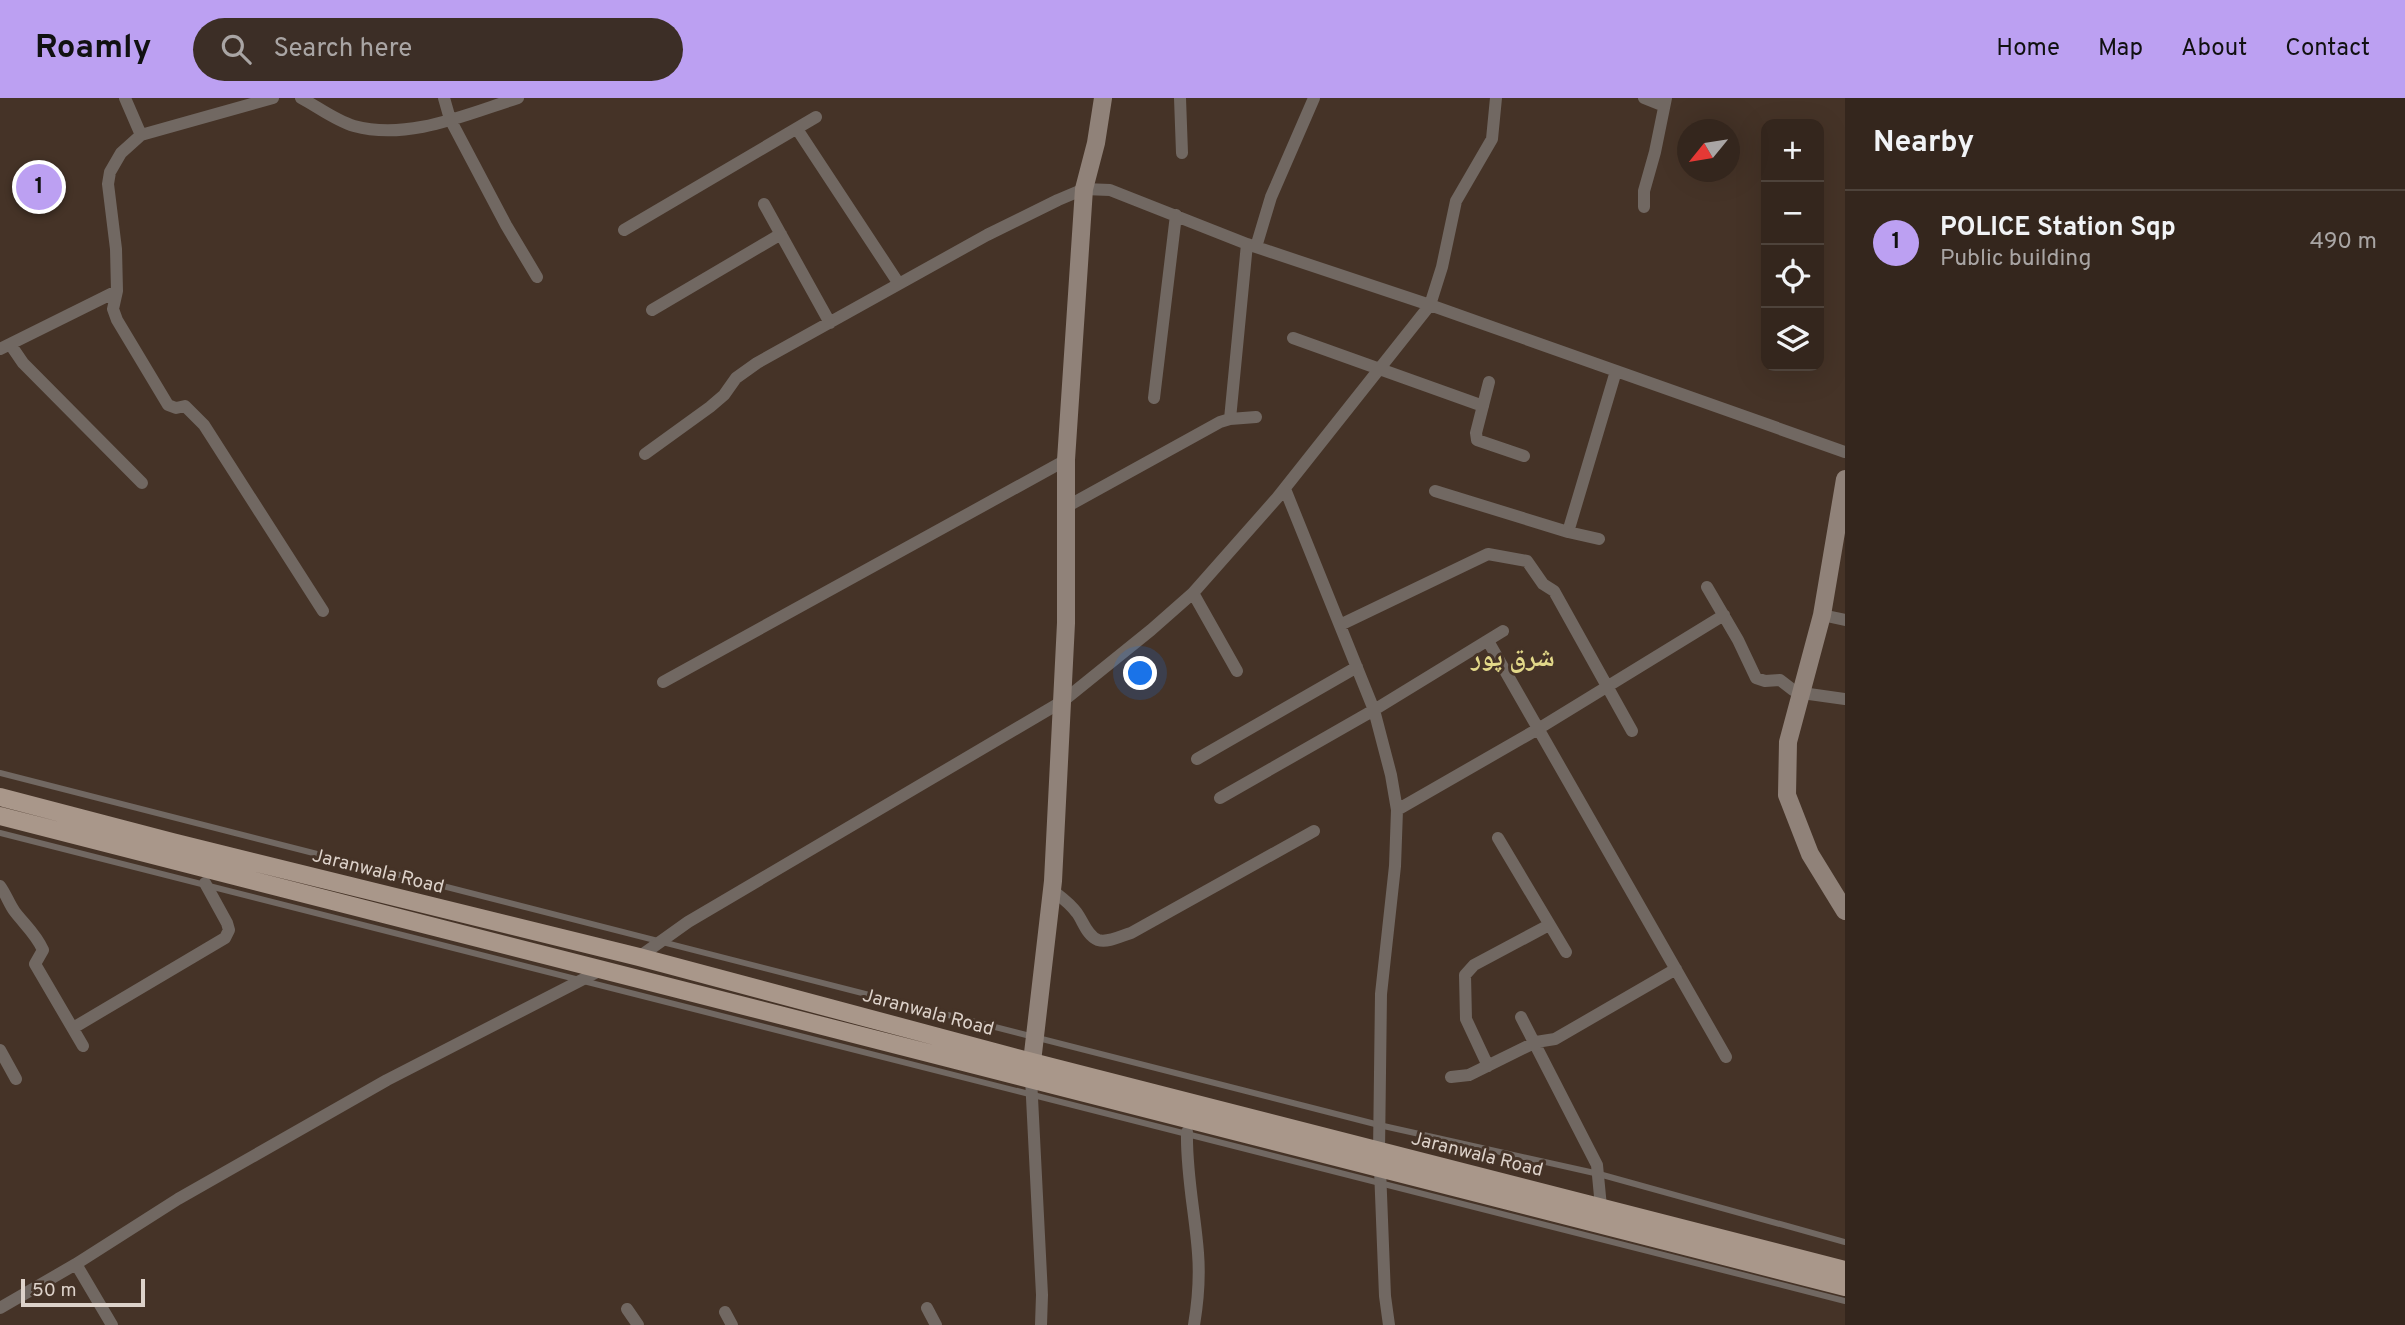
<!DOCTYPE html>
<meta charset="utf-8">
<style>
body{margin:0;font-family:Overpass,"Noto Naskh Arabic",sans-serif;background:#3c2e26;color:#f1f3f6}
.controls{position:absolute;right:21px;top:21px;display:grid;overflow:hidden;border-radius:14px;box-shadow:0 7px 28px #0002}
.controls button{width:63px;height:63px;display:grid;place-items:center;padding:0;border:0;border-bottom:2px solid #4e433b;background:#34261d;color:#f1f3f6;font:35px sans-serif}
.compass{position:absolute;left:1677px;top:21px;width:63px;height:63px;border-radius:50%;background:#34261d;box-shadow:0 7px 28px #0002;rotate:240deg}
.scale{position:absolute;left:21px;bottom:18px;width:124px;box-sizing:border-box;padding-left:7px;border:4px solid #ddd2ca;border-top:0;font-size:19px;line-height:24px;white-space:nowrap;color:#ddd2ca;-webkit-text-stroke:5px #453327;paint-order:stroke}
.you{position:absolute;left:1141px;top:576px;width:24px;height:24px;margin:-18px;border:5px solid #fff;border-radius:50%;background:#1a73e8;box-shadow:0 0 0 10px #1a73e833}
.badge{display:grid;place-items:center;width:46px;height:46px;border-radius:50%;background:#bca0f2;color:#111;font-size:23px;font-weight:700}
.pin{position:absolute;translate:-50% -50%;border:4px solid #fff;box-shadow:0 2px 7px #0006}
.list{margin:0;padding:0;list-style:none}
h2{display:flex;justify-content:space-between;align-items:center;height:91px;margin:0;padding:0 28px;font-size:30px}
h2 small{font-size:23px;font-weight:400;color:#a9a5a4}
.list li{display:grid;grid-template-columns:46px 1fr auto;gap:21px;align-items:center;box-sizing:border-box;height:105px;padding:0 28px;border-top:2px solid #4e433b}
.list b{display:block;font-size:26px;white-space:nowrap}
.list p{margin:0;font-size:23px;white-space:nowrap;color:#a9a5a4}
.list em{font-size:23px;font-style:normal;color:#a9a5a4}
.icon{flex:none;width:38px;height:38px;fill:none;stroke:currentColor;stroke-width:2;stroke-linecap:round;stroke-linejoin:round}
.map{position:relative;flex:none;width:1845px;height:1227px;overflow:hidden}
header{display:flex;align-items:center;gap:42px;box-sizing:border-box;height:98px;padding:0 35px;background:#bca0f2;color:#111}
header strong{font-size:33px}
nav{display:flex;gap:38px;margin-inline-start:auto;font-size:24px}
.search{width:490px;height:63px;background:#3c2e26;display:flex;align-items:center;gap:18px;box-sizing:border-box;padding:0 24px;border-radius:38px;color:#a9a5a4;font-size:26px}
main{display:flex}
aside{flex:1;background:#34261d}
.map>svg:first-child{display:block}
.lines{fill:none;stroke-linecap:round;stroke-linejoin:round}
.lane{stroke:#716862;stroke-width:6}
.street{stroke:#716862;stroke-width:12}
.secondary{stroke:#908279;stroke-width:18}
.primary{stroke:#a9978a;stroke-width:18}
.labels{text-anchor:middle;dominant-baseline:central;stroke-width:6;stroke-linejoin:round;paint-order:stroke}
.street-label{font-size:19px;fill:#ddd2ca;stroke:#453327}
.district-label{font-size:26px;font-weight:bold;fill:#e2d889;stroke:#453327}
</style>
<header>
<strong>Roamly</strong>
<div class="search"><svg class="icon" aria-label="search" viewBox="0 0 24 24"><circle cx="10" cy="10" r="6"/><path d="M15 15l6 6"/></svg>Search here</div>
<nav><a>Home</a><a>Map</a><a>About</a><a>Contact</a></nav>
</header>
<main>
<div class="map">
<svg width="1845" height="1227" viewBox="0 0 1845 1227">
<rect width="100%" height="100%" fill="#453327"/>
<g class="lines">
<!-- lane -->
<path class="lane" d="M0 675 1379 1027 1599 1076 1845 1144
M0 735 1845 1203"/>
<!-- street -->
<path class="street" d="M125 0 141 37
M273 0 141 37 121 55 110 74 108 86 116 151 117 193 113 211 117 222 168 307 176 310 185 308 204 327 323 513
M301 0C318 9 336 23 354 28 408 43 467 16 518 0
M444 0 450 21 506 127 537 179
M1180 0 1182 55
M1644 0 1664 8
M797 31 899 186
M764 106 830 225
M1644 109V93L1655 54 1666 0
M624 132 816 19
M1256 149 1271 99 1314 0
M652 212 781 136
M1293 240 1483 308
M10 246 23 265 142 385
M0 251 117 193
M1489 284 1476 335 1477 342 1524 358
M1154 300 1176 117
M1230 321 1247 146
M645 356 710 309 724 297 736 280 757 265 987 137 1058 102 1084 91 1110 92 1247 146 1430 207 1845 354
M1285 391 1374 612 1391 677 1397 712 1395 768 1381 896 1379 1054
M1435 393 1568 434 1599 441
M1066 409 1220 324 1230 321 1256 319
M1568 434 1616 273
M1707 489 1738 542 1756 580 1765 583 1780 582 1793 592 1802 595 1845 601
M1193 495 1237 573
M1822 517 1845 522
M1340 527 1488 456 1527 463 1543 486 1554 493 1632 633
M1488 543 1726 959
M663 584 1066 362
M1197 661 1357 569
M1220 700 1374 612 1503 533
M1397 712 1538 631 1724 517
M1498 740 1566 854
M0 788C6 796 9 806 15 814 25 827 36 836 43 852L35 866 83 948
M1052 792C1061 799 1070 805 1077 815 1083 823 1087 838 1098 842 1108 845 1121 838 1131 835L1314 733
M639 859 688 824 1063 603 1151 532 1193 495 1277 400 1430 207 1442 169 1456 103 1492 41 1496 0
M1521 919 1597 1067 1601 1109
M73 930 225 840 229 832 227 825 205 785
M0 952 16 981
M1488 968 1466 921 1465 877 1474 867 1549 827
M1451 979 1469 977 1536 944 1555 941 1676 871
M1031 980 1042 1197 1041 1227
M1187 1034C1186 1075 1195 1115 1198 1155 1200 1180 1198 1203 1194 1227
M1380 1071 1385 1198 1389 1227
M76 1166 112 1227
M0 1210 76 1166 178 1101 387 982 603 871
M927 1210 936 1227
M627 1211 638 1227
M725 1214 732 1227"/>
<!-- secondary -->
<path class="secondary" d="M1845 381 1822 517 1788 644 1787 697 1810 756 1845 813
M1032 964 1053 783 1066 525V362L1084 91 1096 45 1103 0"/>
<!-- primary -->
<path class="primary" d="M0 699 172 744 639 859 1032 964 1845 1172
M0 718 1845 1189"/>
</g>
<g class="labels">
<!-- street labels -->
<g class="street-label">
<text transform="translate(378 774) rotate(14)">Jaranwala Road</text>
<text transform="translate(928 915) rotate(15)">Jaranwala Road</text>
<text transform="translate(1477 1057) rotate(14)">Jaranwala Road</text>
</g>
<!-- district labels -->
<g class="district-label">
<text x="1513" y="561">شرق پور</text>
</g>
</g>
</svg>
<div class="controls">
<button>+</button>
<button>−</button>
<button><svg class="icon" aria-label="locate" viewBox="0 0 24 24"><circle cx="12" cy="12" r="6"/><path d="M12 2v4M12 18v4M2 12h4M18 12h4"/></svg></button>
<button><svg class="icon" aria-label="layers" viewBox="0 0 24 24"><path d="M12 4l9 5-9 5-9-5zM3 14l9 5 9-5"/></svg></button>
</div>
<svg class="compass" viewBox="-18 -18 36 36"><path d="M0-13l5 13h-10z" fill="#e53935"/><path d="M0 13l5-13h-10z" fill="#a9a5a4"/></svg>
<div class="scale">50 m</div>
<div class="you"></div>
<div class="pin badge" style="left:39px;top:89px">1</div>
</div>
<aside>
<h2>Nearby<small></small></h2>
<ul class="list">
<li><span class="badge">1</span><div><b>POLICE Station Sqp</b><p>Public building</p></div><em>490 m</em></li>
</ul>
</aside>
</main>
